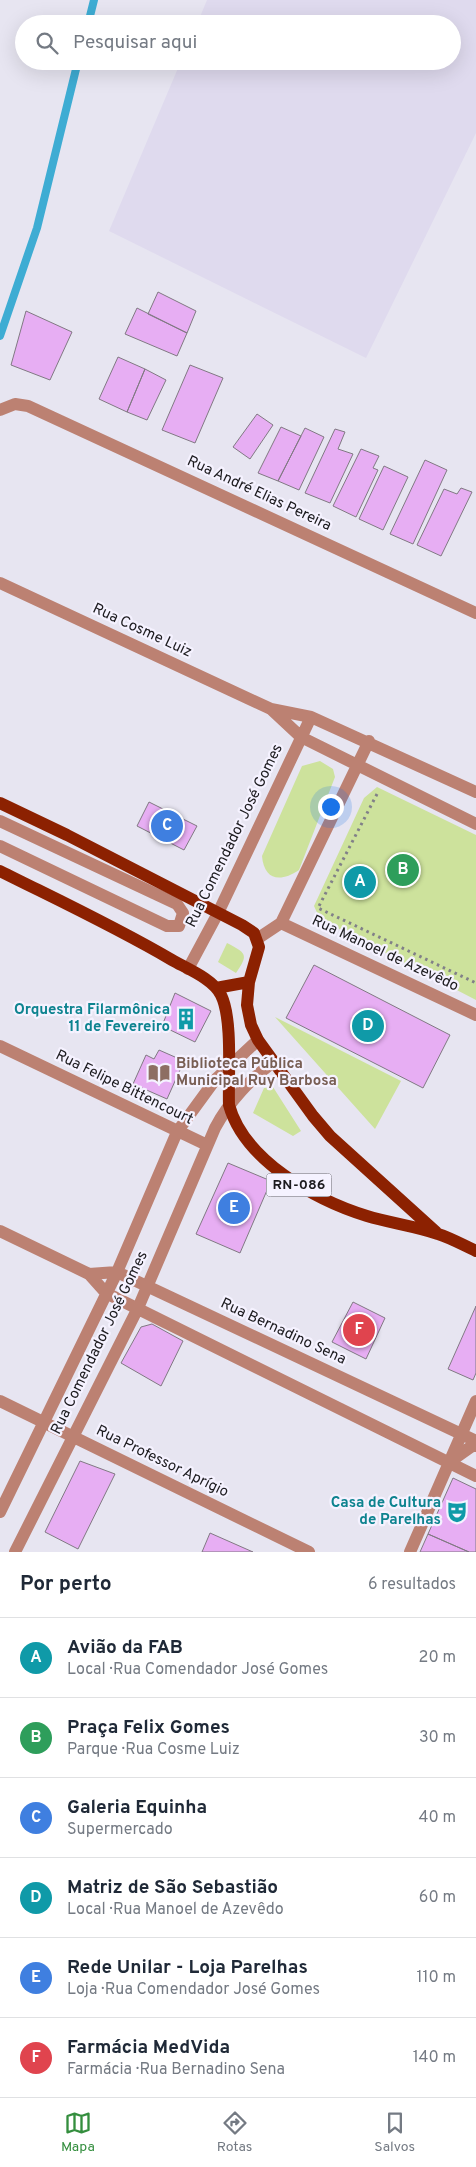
<!DOCTYPE html>
<html lang="pt">
<meta charset="utf-8">
<style>
body{margin:0;font-family:Overpass,sans-serif;background:#f2f2f3;color:#1f2937}
.you{position:absolute;left:330px;top:806px;width:18px;height:18px;margin:-12px;border:4px solid #fff;border-radius:50%;background:#1a73e8;box-shadow:0 0 0 8px #1a73e833}
.badge{display:grid;place-items:center;width:32px;height:32px;border-radius:50%;background:#348e3e;color:#fff;font-size:16px;font-weight:700}
.pin{position:absolute;translate:-50% -50%;border:2px solid #fff;box-shadow:0 1px 5px #0006}
.list{margin:0;padding:0;list-style:none}
h2{display:flex;justify-content:space-between;align-items:center;height:65px;margin:0;padding:0 20px;font-size:21px}
h2 small{font-size:16px;font-weight:400;color:#747a83}
.list li{display:grid;grid-template-columns:32px 1fr auto;gap:15px;align-items:center;box-sizing:border-box;height:80px;padding:0 20px;border-top:1px solid #e0e1e3}
.list b{display:block;font-size:19px;white-space:nowrap}
.list p{margin:0;font-size:16px;white-space:nowrap;color:#747a83}
.list em{font-size:16px;font-style:normal;color:#747a83}
.icon{flex:none;width:28px;height:28px;fill:none;stroke:currentColor;stroke-width:2;stroke-linecap:round;stroke-linejoin:round}
.map{position:relative;flex:none;width:476px;height:1552px;overflow:hidden}
.search{position:absolute;background:#fff;box-shadow:0 5px 20px #0002;left:15px;right:15px;top:15px;height:55px;display:flex;align-items:center;gap:12px;box-sizing:border-box;padding:0 18px;border-radius:28px;color:#747a83;font-size:19px}
.sheet{height:545px;background:#fff}
nav{display:flex;justify-content:space-around;align-items:center;box-sizing:border-box;height:70px;border-top:1px solid #e0e1e3;background:#fff;font-size:14px;color:#747a83}
nav a{display:grid;justify-items:center;gap:2px}
nav .on{color:#348e3e}
.map>svg:first-child{display:block}
.built{fill:#dfdaee}
.green{fill:#cde29c}
.lines{fill:none;stroke-linecap:round;stroke-linejoin:round}
.stream{stroke:#3eacd3;stroke-width:8}
.building{fill:#e7aef3;stroke:#817983}
.path{stroke:#818088;stroke-width:3;stroke-dasharray:2.5 4;stroke-linecap:butt}
.street{stroke:#bc8172;stroke-width:12}
.primary{stroke:#8c2101;stroke-width:12}
.labels{text-anchor:middle;dominant-baseline:central;stroke-width:4.5;stroke-linejoin:round;paint-order:stroke}
.shield{fill:#f5f2ff;stroke:#5d5c62;stroke-width:1}
.shield-label{font-size:14px;font-weight:bold;fill:#1c1b1f}
.street-label{font-size:15px;fill:#1c1b1f;stroke:#f5f2ff}
.culture-label{font-size:15px;font-weight:bold;fill:#0d838f;stroke:#f5f2ff;text-anchor:end}
.education-label{font-size:15px;font-weight:bold;fill:#785e54;stroke:#f5f2ff;text-anchor:start}
</style>
<div class="map">
<svg width="476" height="1552" viewBox="0 0 476 1552">
<rect width="100%" height="100%" fill="#e7e5f1"/>
<!-- built -->
<path class="built" d="M207 0H476V133L366 358 109 231 181 61H452V24H197Z"/>
<!-- green -->
<path class="green" d="M320 761 333 769 335 777 299 870C280 883 264 880 262 856L302 766Z
M377 787 476 835V1000L320 919 314 906 364 798Z
M227 943C246 953 249 954 236 973L218 962Z
M275 1017 401 1081 375 1129Z
M273 1087 301 1131 293 1136 253 1113 264 1088Z"/>
<g class="lines">
<!-- stream -->
<path class="stream" d="M88 24 94 0
M0 336 37 228 78 61"/>
</g>
<!-- building -->
<path class="building" d="M158 292 196 311 187 333 148 314Z
M137 308 187 333 177 356 125 334Z
M26 311 72 332 50 380 11 365Z
M118 357 145 369 127 412 99 399Z
M190 365 223 378 195 443 162 430Z
M145 369 166 380 147 420 127 412Z
M257 414 273 425 250 459 233 447Z
M281 427 301 436 278 481 258 473Z
M305 428 324 437 299 490 278 481Z
M335 429 345 432 338 449 353 454 330 503 305 493Z
M361 449 379 456 373 468 378 470 356 517 333 506Z
M425 460 447 470 413 544 390 534Z
M384 466 408 477 383 530 359 519Z
M461 488 472 492 441 556 417 545 444 489 457 494Z
M149 802 197 826 184 850 137 826Z
M314 965 450 1035 423 1088 286 1018Z
M175 993 211 1011 195 1042 162 1026Z
M159 1050 184 1061 167 1099 133 1084 146 1055 154 1059Z
M228 1163 271 1181 240 1253 196 1234Z
M353 1302 385 1318 366 1359 332 1342Z
M476 1306V1373L473 1380 448 1369Z
M152 1324 183 1341 161 1386 121 1363 141 1327Z
M80 1461 115 1474 78 1549 45 1532Z
M453 1478 476 1489V1552H469L428 1534Z
M210 1533 253 1552H202Z
M428 1534 469 1552H420Z"/>
<g class="lines">
<!-- path -->
<path class="path" d="M377 794 318 908 476 983"/>
<!-- street -->
<path class="street" d="M0 410 15 404 28 406 476 613
M0 583 271 709 311 717 476 792
M271 709 301 737 476 824
M0 821 177 904 183 913 179 926H167L0 846
M281 923 476 1015
M257 939 281 923 369 741
M188 969 218 913 311 717
M0 1046 207 1145
M0 1231 89 1274 106 1293 476 1476
M89 1274 117 1272 476 1441
M0 1401 309 1552
M448 1463 472 1446H476
M0 1512 117 1272 177 1132 215 1080 258 1040
M15 1552 138 1308 215 1128C230 1100 249 1081 273 1062
M410 1552 476 1401"/>
<!-- primary -->
<path class="primary" d="M0 803 67 835 242 925 254 933 259 947 249 982 247 1005 251 1025 258 1040 313 1116 330 1136 436 1232
M0 871C58 900 116 927 172 960 188 969 213 979 221 995 233 1019 228 1077 229 1105 244 1160 315 1200 367 1216 390 1223 415 1226 438 1234 451 1238 463 1245 476 1251
M216 988 249 982"/>
</g>
<!-- icons -->
<defs>
<g id="building-bare" transform="scale(1.725)"><path d="M-4-6H4V6H1V3H-1V6H-4ZM-2.5-4.3h1.7v1.8h-1.7ZM.8-4.3h1.7v1.8H.8ZM-2.5-1h1.7V.8h-1.7ZM.8-1h1.7V.8H.8Z" fill="#0f9aa8" stroke="#f5f2ff" stroke-width="2.5" paint-order="stroke"/></g>
<g id="library-bare" transform="scale(1.725)"><path d="M-6-4Q-3-5.5-.7-3.5V5Q-3 3-6 4ZM6-4Q3-5.5 .7-3.5V5Q3 3 6 4Z" fill="#8d6e63" stroke="#f5f2ff" stroke-width="2.5" paint-order="stroke"/></g>
<g id="theatre-bare" transform="scale(1.725)"><path d="M-5-5.5Q0-4 5-5.5V0Q5 5 0 6Q-5 5-5 0ZM-3.3-2.5H-1v1.5H-3.3ZM1-2.5H3.3v1.5H1ZM-2.8 1Q0 5.5 2.8 1Z" fill="#0f9aa8" stroke="#f5f2ff" stroke-width="2.5" paint-order="stroke"/></g>
</defs>
<g fill-rule="evenodd">
<use href="#building-bare" x="186" y="1019"/>
<use href="#library-bare" x="159" y="1073"/>
<use href="#theatre-bare" x="457" y="1512"/>
</g>
<g class="labels">
<!-- shield labels -->
<rect class="shield" x="266.5" y="1173.5" width="65" height="23" rx="4"/>
<g class="shield-label">
<text x="299" y="1185">RN-086</text>
</g>
<!-- street labels -->
<g class="street-label">
<text transform="translate(259 494) rotate(25)">Rua André Elias Pereira</text>
<text transform="translate(142 631) rotate(25)">Rua Cosme Luiz</text>
<text transform="translate(235 836) rotate(-64)">Rua Comendador José Gomes</text>
<text transform="translate(385 954) rotate(25)">Rua Manoel de Azevêdo</text>
<text transform="translate(124 1088) rotate(26)">Rua Felipe Bittencourt</text>
<text transform="translate(283 1332) rotate(25)">Rua Bernadino Sena</text>
<text transform="translate(100 1343) rotate(-64)">Rua Comendador José Gomes</text>
<text transform="translate(162 1462) rotate(26)">Rua Professor Aprígio</text>
</g>
<!-- culture labels -->
<g class="culture-label">
<text x="170" y="1010">Orquestra Filarmônica<tspan x="170" dy="17">11 de Fevereiro</tspan></text>
<text x="441" y="1503">Casa de Cultura<tspan x="441" dy="17">de Parelhas</tspan></text>
</g>
<!-- education labels -->
<g class="education-label">
<text x="176" y="1064">Biblioteca Pública<tspan x="176" dy="17">Municipal Ruy Barbosa</tspan></text>
</g>
</g>
</svg>
<div class="you"></div>
<div class="pin badge" style="left:360px;top:882px;background:#0f9aa8">A</div>
<div class="pin badge" style="left:403px;top:870px;background:#2e9e5b">B</div>
<div class="pin badge" style="left:167px;top:826px;background:#3f7fe0">C</div>
<div class="pin badge" style="left:368px;top:1026px;background:#0f9aa8">D</div>
<div class="pin badge" style="left:234px;top:1208px;background:#3f7fe0">E</div>
<div class="pin badge" style="left:359px;top:1330px;background:#e0444e">F</div>
<div class="search"><svg class="icon" aria-label="search" viewBox="0 0 24 24"><circle cx="10" cy="10" r="6"/><path d="M15 15l6 6"/></svg>Pesquisar aqui</div>
</div>
<section class="sheet">
<h2>Por perto<small>6 resultados</small></h2>
<ul class="list">
<li><span class="badge" style="background:#0f9aa8">A</span><div><b>Avião da FAB</b><p>Local · Rua Comendador José Gomes</p></div><em>20 m</em></li>
<li><span class="badge" style="background:#2e9e5b">B</span><div><b>Praça Felix Gomes</b><p>Parque · Rua Cosme Luiz</p></div><em>30 m</em></li>
<li><span class="badge" style="background:#3f7fe0">C</span><div><b>Galeria Equinha</b><p>Supermercado</p></div><em>40 m</em></li>
<li><span class="badge" style="background:#0f9aa8">D</span><div><b>Matriz de São Sebastião</b><p>Local · Rua Manoel de Azevêdo</p></div><em>60 m</em></li>
<li><span class="badge" style="background:#3f7fe0">E</span><div><b>Rede Unilar - Loja Parelhas</b><p>Loja · Rua Comendador José Gomes</p></div><em>110 m</em></li>
<li><span class="badge" style="background:#e0444e">F</span><div><b>Farmácia MedVida</b><p>Farmácia · Rua Bernadino Sena</p></div><em>140 m</em></li>
</ul>
</section>
<nav>
<a class="on"><svg class="icon" aria-label="map" viewBox="0 0 24 24"><path d="M3 6l6-2 6 2 6-2v14l-6 2-6-2-6 2zM9 4v14M15 6v14"/></svg>Mapa</a>
<a><svg class="icon" aria-label="directions" viewBox="0 0 24 24"><path d="M12 3l9 9-9 9-9-9zM9 14v-3h6M13 9l2 2-2 2"/></svg>Rotas</a>
<a><svg class="icon" aria-label="saved" viewBox="0 0 24 24"><path d="M7 4h10v16l-5-4-5 4z"/></svg>Salvos</a>
</nav>
